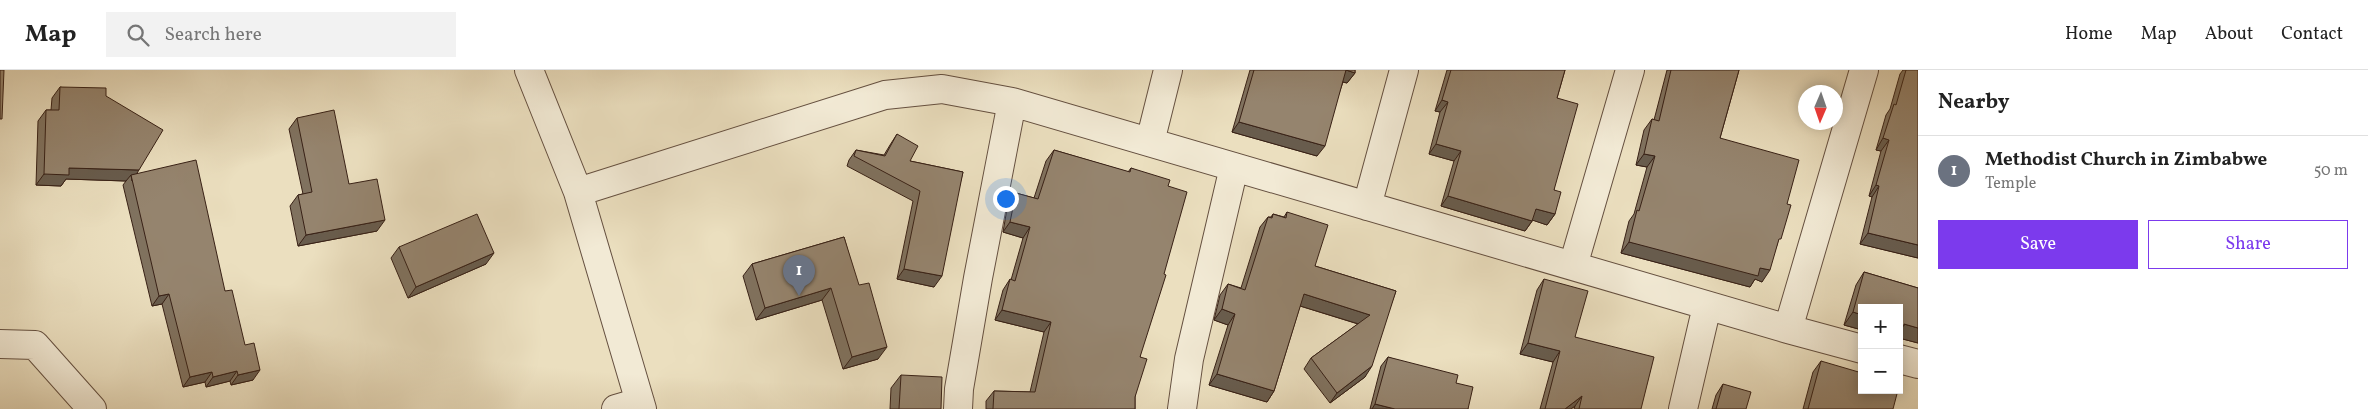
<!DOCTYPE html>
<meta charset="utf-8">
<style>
body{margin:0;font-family:Vollkorn,serif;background:#f2f2f2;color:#222}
.controls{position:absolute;right:15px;bottom:15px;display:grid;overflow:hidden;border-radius:0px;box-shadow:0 2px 12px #0003}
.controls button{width:45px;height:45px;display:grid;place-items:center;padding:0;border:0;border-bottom:1px solid #e0e0e0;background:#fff;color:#222;font:25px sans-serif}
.compass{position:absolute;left:1798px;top:15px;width:45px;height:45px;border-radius:50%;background:#fff;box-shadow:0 2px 12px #0003;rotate:182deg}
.you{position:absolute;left:1005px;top:128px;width:18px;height:18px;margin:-12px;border:4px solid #fff;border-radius:50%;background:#1a73e8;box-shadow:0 0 0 8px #1a73e833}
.badge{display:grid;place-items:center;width:32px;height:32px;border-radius:50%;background:#7c3aed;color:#fff;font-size:16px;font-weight:700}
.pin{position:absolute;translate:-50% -41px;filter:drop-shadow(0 1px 2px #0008)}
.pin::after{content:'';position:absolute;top:26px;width:18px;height:15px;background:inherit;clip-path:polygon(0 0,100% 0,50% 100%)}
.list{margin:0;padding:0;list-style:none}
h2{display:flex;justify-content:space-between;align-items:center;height:65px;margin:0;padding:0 20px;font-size:21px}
h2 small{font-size:16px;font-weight:400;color:#767676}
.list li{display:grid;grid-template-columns:32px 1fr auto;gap:15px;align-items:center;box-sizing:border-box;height:70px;padding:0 20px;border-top:1px solid #e0e0e0}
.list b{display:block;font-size:19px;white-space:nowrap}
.list p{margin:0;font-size:16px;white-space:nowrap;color:#767676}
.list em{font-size:16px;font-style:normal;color:#767676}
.actions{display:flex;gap:10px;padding:15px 20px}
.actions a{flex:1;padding:11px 0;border:1px solid #7c3aed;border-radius:0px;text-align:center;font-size:18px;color:#7c3aed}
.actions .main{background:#7c3aed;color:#fff}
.icon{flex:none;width:28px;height:28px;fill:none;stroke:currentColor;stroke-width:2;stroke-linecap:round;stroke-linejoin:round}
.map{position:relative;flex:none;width:1918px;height:339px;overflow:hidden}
header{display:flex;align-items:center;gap:30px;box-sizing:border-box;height:70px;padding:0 25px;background:#fff;border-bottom:1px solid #e0e0e0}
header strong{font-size:24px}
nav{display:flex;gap:28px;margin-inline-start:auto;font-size:18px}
.search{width:350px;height:45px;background:#f2f2f2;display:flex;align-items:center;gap:12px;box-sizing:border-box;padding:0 18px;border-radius:0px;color:#767676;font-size:19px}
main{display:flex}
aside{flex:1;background:#fff}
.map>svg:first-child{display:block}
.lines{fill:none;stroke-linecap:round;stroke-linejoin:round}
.minor-casing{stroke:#655040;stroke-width:30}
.minor{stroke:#f2ead5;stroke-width:28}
.wall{fill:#80725f;stroke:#382116}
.shaded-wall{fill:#685c4d;stroke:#382116}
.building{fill:#95846e;stroke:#382116}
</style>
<header>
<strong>Map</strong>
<div class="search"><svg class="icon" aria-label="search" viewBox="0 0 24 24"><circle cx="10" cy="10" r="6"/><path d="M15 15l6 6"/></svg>Search here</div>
<nav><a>Home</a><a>Map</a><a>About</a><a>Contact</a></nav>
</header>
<main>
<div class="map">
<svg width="1918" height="339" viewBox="0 0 1918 339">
<rect width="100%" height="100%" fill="#ebdfbf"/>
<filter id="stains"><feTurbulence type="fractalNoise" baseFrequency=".004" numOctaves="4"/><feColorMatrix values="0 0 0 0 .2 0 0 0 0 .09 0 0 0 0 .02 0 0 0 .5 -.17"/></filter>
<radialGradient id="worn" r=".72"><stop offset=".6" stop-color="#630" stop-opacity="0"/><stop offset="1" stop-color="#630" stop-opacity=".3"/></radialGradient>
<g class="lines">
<!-- minor casing -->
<g class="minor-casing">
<path id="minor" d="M529 0 578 122 642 339
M1150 72 1168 0
M578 122 885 25 942 19 1012 32 1788 259 1862 279
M1367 136 1404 0
M1573 196 1630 0
M1788 259 1864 0
M0 274 35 275 92 339
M1899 289 1918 294
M616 339 640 332
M958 339 959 319 978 208 1012 32
M1182 339 1189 289 1234 97
M1683 339 1707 236"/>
</g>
<!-- minor -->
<use href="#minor" class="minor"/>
</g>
<!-- wall -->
<path class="wall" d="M1250 0H1355V3L1347 13 1343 12 1317 86 1232 62Z
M1447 0H1565L1557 28 1554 120 1555 144 1547 155 1533 150 1525 161 1441 136 1454 91 1429 84 1440 42 1435 41Z
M1667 0H1739L1720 68 1787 134 1777 175 1762 212 1755 209 1750 217 1621 183 1629 151 1634 144 1647 97 1636 95 1644 60 1652 49 1654 50Z
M1903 0H1918V188L1860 174 1872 127 1869 126 1881 81 1876 80 1886 45 1890 39 1900 4Z
M60 17 106 26 137 104 225 221 253 310 231 315 230 311 206 317 205 312 183 317 162 234 152 236 123 115 126 111 66 109 61 116 36 115 38 51 46 40H51L52 28Z
M297 48 349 114 377 161 298 176 290 136 298 125 303 124 289 59Z
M897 64 910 91 963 102 934 217 897 209 913 131 847 96 849 90 856 80 884 85 890 75Z
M1054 80 1128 102 1131 98 1168 116 1140 287 1135 327V339H986V331L994 321 1030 322 1044 262 995 250 1003 220 1010 209 1011 210 1023 168 1003 162 1008 133 1016 123 1034 128 1046 91Z
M1287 142 1315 196 1396 221 1365 307 1330 333 1304 299 1311 288 1358 254 1300 236 1274 321 1267 332 1209 315 1228 255 1214 250 1220 225 1228 214 1241 218 1260 157 1268 147H1271L1273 144 1284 147Z
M844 167 878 289 843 299 822 230 756 250 743 206 752 194Z
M399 177 486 194 408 228 391 188Z
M1864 202 1918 218V273L1899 268V238H1862V260L1844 255 1856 215Z
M1544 209 1575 267 1641 339H1574L1575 336 1571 339H1540L1553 292 1520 284 1537 220Z
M1388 287 1456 313 1468 339H1370L1381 296Z
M1821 291 1893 339H1803L1813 302Z
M901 305 941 339H890L891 318Z
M1723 314 1746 339H1712L1716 325Z"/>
<!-- shaded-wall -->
<path class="shaded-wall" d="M1346 0 1355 3 1347 13 1339 11Z
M1442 30 1448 32 1440 42 1435 41Z
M1239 52 1325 76 1317 86 1232 62Z
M1883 68 1889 70 1881 81 1876 80Z
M1436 74 1461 81 1454 91 1429 84Z
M1644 84 1655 86 1647 97 1636 95Z
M69 98 139 100 132 111 131 105 126 111 66 109 61 116 36 115 44 104Z
M1876 115 1879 116 1872 127 1869 126Z
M1448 126 1532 151 1525 161 1441 136Z
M1536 139 1555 144 1547 155 1529 149Z
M385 150 377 161 298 176 306 165Z
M1010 152 1030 157 1023 168 1003 162Z
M1868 163 1918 175V188L1860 174Z
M1629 172 1760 198 1770 200 1762 212 1755 209 1750 217 1621 183Z
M494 183 486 194 408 228 416 217Z
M904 199 942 206 934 217 897 209Z
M831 218 822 230 756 250 765 238Z
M169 224 162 234 152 236 159 226Z
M1304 224 1370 245 1362 255 1297 235Z
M1222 239 1235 244 1228 255 1214 250Z
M1002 240 1051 252 1044 262 995 250Z
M1853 242 1862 245V260L1844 255Z
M1904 254 1918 258V273L1899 268V255Z
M1528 273 1560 281 1553 292 1520 284Z
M887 277 878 289 843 299 852 287Z
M1372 296 1365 307 1330 333 1337 323Z
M260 300 253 310 231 315 238 305Z
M237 301 230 311 206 317 213 307Z
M212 302 205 312 183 317 190 307Z
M1217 304 1274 321 1267 332 1209 315Z
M1582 326 1575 336 1571 339H1565Z
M1375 334 1395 339H1372Z"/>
<!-- building -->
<path class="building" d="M0 0H4L2 49H0Z
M1254 0H1355V3L1346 0 1325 76 1239 52Z
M1451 0H1565L1557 28 1578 34 1554 120 1561 122 1555 144 1536 139 1532 151 1448 126 1461 81 1436 74 1448 32 1442 30Z
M1671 0H1739L1720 68 1799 90 1787 134 1791 135 1781 169H1779L1770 200 1760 198 1758 206 1629 172 1637 140 1639 141 1655 86 1644 84 1652 49 1659 51Z
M1906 0H1918V175L1868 163 1879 116 1876 115 1889 70 1883 68 1894 34 1896 35Z
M60 17 106 18V26L163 60 139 100 69 98V105L44 104 46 40H59Z
M334 40 349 114 377 109 385 150 306 165 298 125 312 122 297 48Z
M897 64 918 76 910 91 963 102 942 206 904 199 920 121 854 86 856 80 885 86Z
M1054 80 1130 102 1131 98 1170 110 1168 116 1187 122 1164 204 1166 205 1140 287 1147 289 1135 327V339H993L994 321 1035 322 1051 252 1002 240 1010 209 1015 211 1030 157 1010 152 1016 123 1038 129Z
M196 90 225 221 232 220 245 275 254 273 260 300 238 305 237 301 213 307 212 302 190 307 169 224 159 226 131 105Z
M1287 142 1328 155 1315 196 1396 221 1372 296 1337 323 1311 288 1370 245 1304 224 1274 321 1217 304 1235 244 1222 239 1228 214 1245 220 1268 147 1272 148 1273 144 1286 148Z
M477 144 494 183 416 217 399 177Z
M844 167 859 215 869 213 887 277 852 287 831 218 765 238 752 194Z
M1864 202 1918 218V258L1904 254V256L1899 255V238H1862V245L1853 242Z
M1544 209 1588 221 1575 267 1654 287 1641 339H1579L1582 326 1565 339H1545L1560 281 1528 273Z
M1388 287 1458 305 1456 313 1473 317 1468 339H1395L1375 334Z
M1821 291 1862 303V320H1898L1893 339H1808Z
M901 305 942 307 941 339H899Z
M1723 314 1751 322 1746 339H1716Z"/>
<rect width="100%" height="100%" filter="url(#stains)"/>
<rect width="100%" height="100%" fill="url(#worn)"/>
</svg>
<div class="controls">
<button>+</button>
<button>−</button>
</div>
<svg class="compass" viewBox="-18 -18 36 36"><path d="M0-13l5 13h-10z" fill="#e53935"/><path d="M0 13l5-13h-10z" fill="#767676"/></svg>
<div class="you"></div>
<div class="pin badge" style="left:799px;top:226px;background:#6b7280">1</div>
</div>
<aside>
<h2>Nearby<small></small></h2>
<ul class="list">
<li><span class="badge" style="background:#6b7280">1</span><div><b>Methodist Church in Zimbabwe</b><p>Temple</p></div><em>50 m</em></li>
</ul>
<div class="actions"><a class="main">Save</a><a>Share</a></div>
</aside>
</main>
